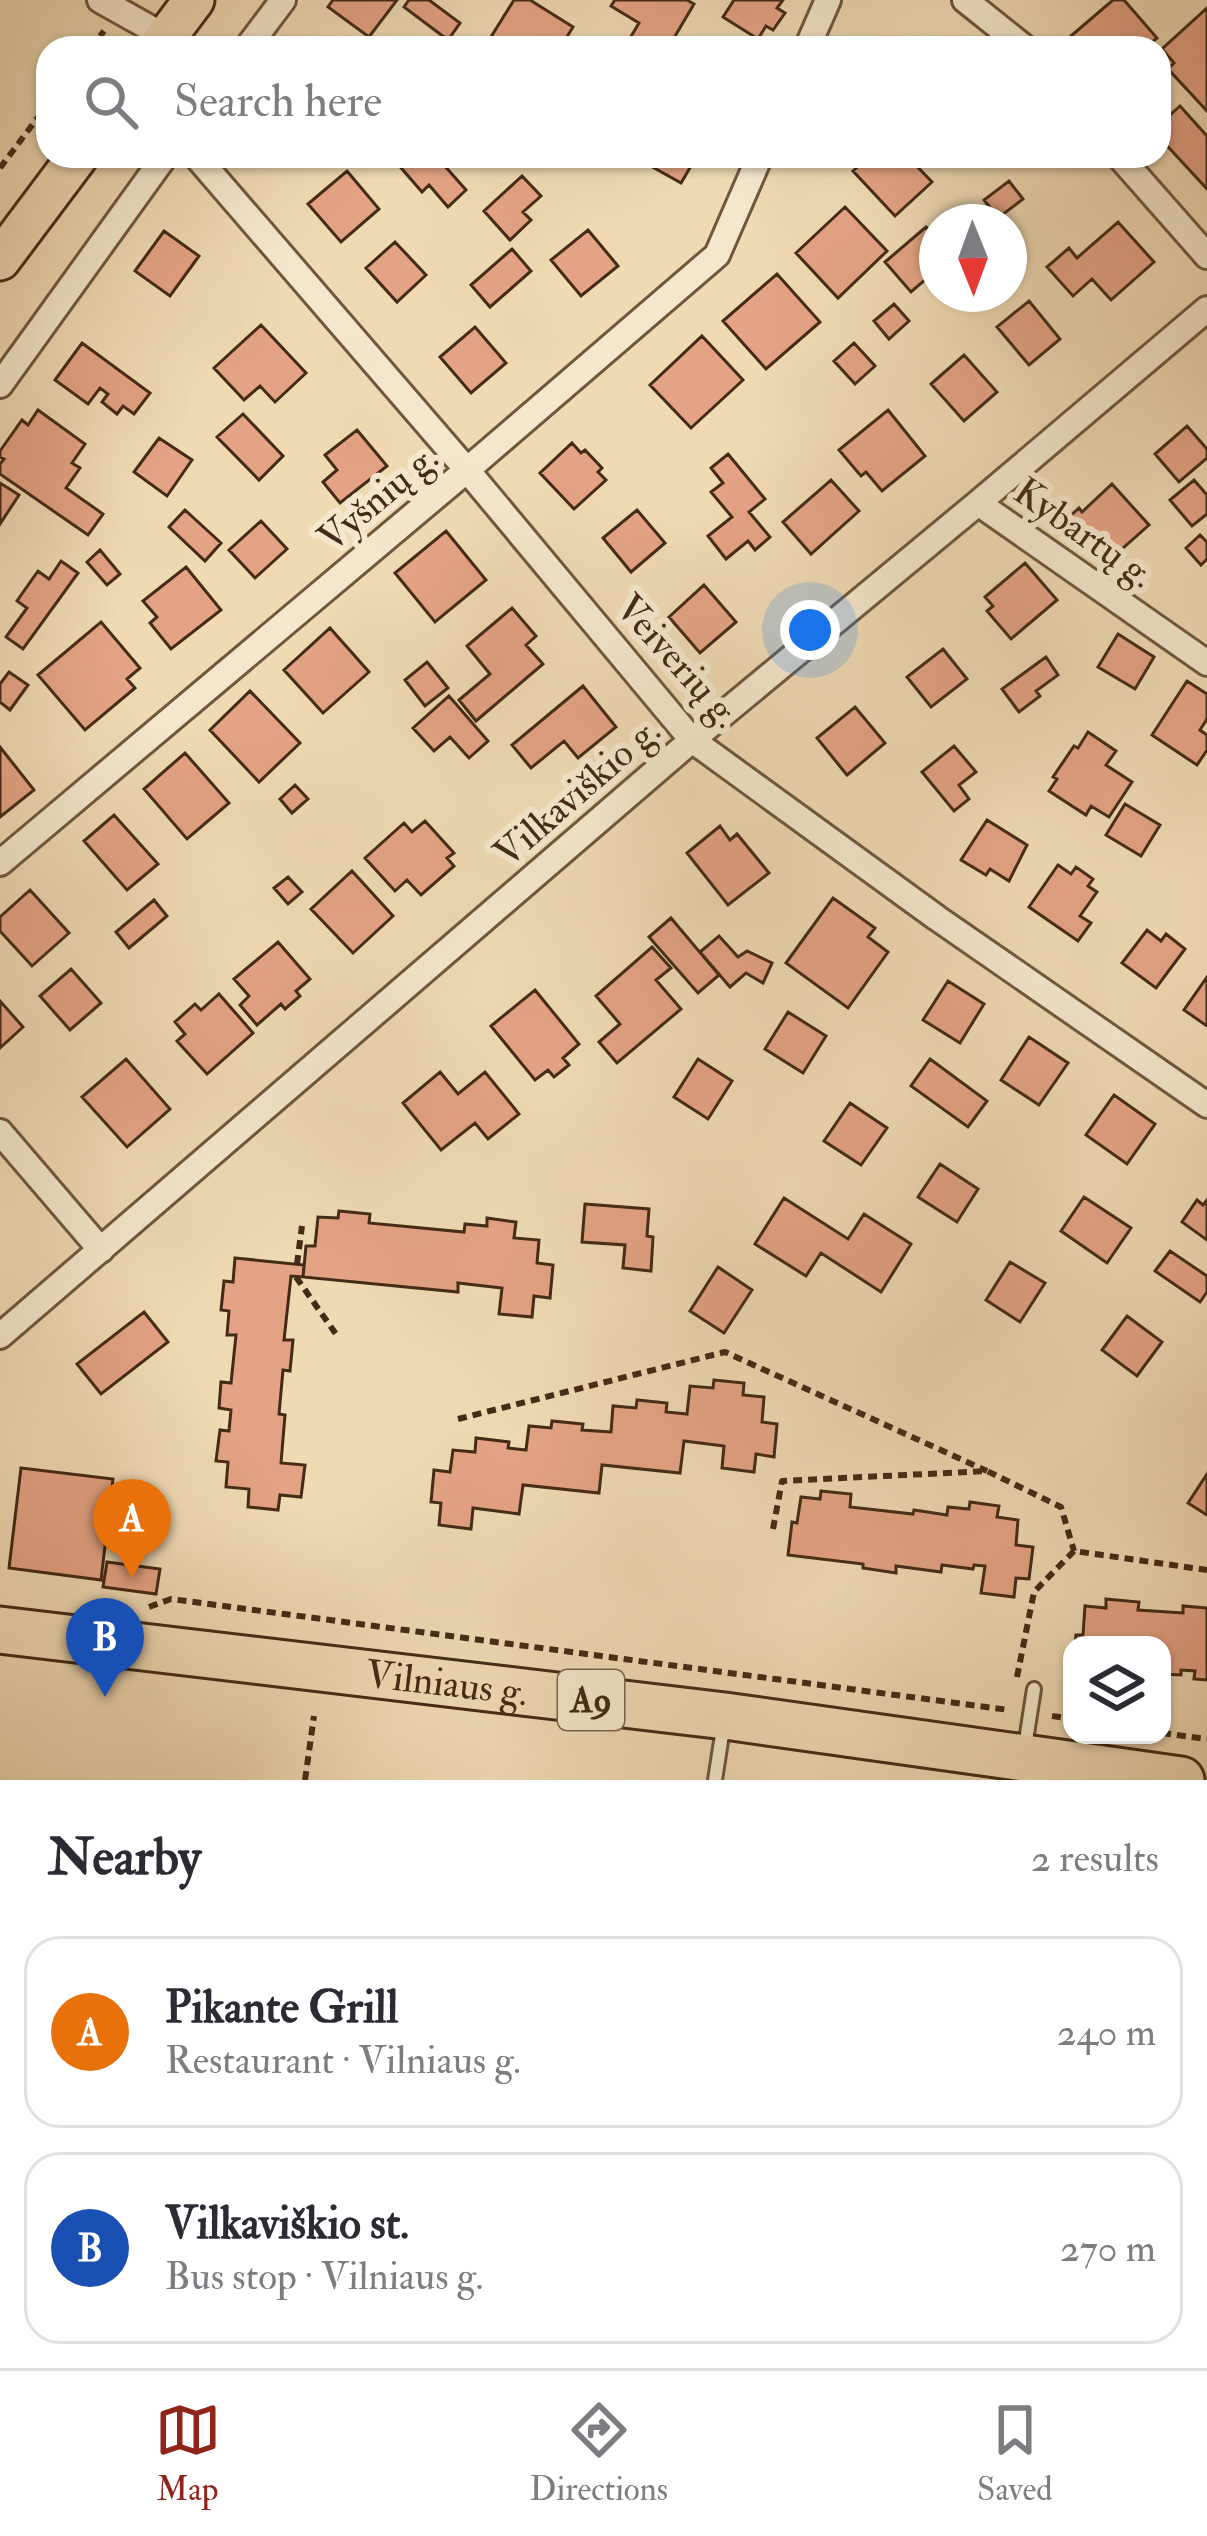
<!DOCTYPE html>
<meta charset="utf-8">
<style>
body{margin:0;font-family:"IM FELL Double Pica",serif;background:#f2f2f3;color:#2b2b33}
.controls{position:absolute;right:36px;bottom:36px;display:grid;overflow:hidden;border-radius:24px;box-shadow:0 3px 9px #0004}
.controls button{width:108px;height:108px;display:grid;place-items:center;padding:0;border:0;border-bottom:3px solid #e1e1e2;background:#fff;color:#2b2b33;font:60px sans-serif}
.compass{position:absolute;left:919px;top:204px;width:108px;height:108px;border-radius:50%;background:#fff;box-shadow:0 3px 9px #0004;rotate:179deg}
.you{position:absolute;left:810px;top:630px;width:42px;height:42px;margin:-30px;border:9px solid #fff;border-radius:50%;background:#1a73e8;box-shadow:0 0 0 18px #1a73e833}
.badge{display:grid;place-items:center;width:78px;height:78px;border-radius:50%;background:#8f2418;color:#fff;font-size:39px;font-weight:700}
.pin{position:absolute;translate:-50% -99px;filter:drop-shadow(0 3px 6px #0008)}
.pin::after{content:'';position:absolute;top:63px;width:42px;height:36px;background:inherit;clip-path:polygon(0 0,100% 0,50% 100%)}
.list{margin:0;padding:0;list-style:none}
h2{display:flex;justify-content:space-between;align-items:center;height:156px;margin:0;padding:0 48px;font-size:51px}
h2 small{font-size:39px;font-weight:400;color:#7c7c81}
.list li{display:grid;grid-template-columns:78px 1fr auto;gap:36px;align-items:center;box-sizing:border-box;height:192px;margin:0 24px 24px;padding:0 24px;border:3px solid #e1e1e2;border-radius:36px}
.list b{display:block;font-size:45px;white-space:nowrap}
.list p{margin:0;font-size:39px;white-space:nowrap;color:#7c7c81}
.list em{font-size:39px;font-style:normal;color:#7c7c81}
.icon{flex:none;width:66px;height:66px;fill:none;stroke:currentColor;stroke-width:2;stroke-linecap:round;stroke-linejoin:round}
.map{position:relative;flex:none;width:1207px;height:1780px;overflow:hidden}
.search{position:absolute;background:#fff;box-shadow:0 3px 9px #0004;left:36px;right:36px;top:36px;height:132px;display:flex;align-items:center;gap:30px;box-sizing:border-box;padding:0 42px;border-radius:36px;color:#7c7c81;font-size:45px}
.sheet{height:588px;background:#fff}
nav{display:flex;justify-content:space-around;align-items:center;box-sizing:border-box;height:168px;border-top:3px solid #e1e1e2;background:#fff;font-size:33px;color:#7c7c81}
nav a{display:grid;justify-items:center;gap:6px}
nav .on{color:#8f2418}
.map>svg:first-child{display:block}
.building{fill:#e4a384;stroke:#442b17;stroke-width:3}
.lines{fill:none;stroke-linecap:round;stroke-linejoin:round}
.lane-casing{stroke:#6f573e;stroke-width:18}
.street-casing{stroke:#6f573e;stroke-width:30}
.primary-casing{stroke:#442b17;stroke-width:45}
.highway-casing{stroke:#442b17;stroke-width:51}
.path{stroke:#442b17;stroke-width:6;stroke-dasharray:9 6;stroke-linecap:butt}
.lane{stroke:#f5e7ce;stroke-width:12}
.street{stroke:#f5e7ce;stroke-width:24}
.primary{stroke:#efdab4;stroke-width:39}
.highway{stroke:#efdab4;stroke-width:45}
.labels{text-anchor:middle;dominant-baseline:central;stroke-width:12;stroke-linejoin:round;paint-order:stroke}
.shield{fill:#f5e7ce;stroke:#79634e;stroke-width:3}
.shield-label{font-size:36px;font-weight:bold;fill:#442b17}
.street-label{font-size:39px;fill:#442b17;stroke:#f5e7ce}
</style>
<div class="map">
<svg width="1207" height="1780" viewBox="0 0 1207 1780">
<rect width="100%" height="100%" fill="#efdab4"/>
<filter id="stains"><feTurbulence type="fractalNoise" baseFrequency=".00167" numOctaves="4"/><feColorMatrix values="0 0 0 0 .2 0 0 0 0 .09 0 0 0 0 .02 0 0 0 .5 -.17"/></filter>
<radialGradient id="worn" r=".72"><stop offset=".6" stop-color="#630" stop-opacity="0"/><stop offset="1" stop-color="#630" stop-opacity=".3"/></radialGradient>
<!-- building -->
<path class="building" d="M333 0H397L369 37 328 7Z
M409 0H429L460 23 448 40 404 7Z
M514 0H530L573 27 560 48H484Z
M615 0H687L694 4 668 48H624L639 23 611 6Z
M734 0H783L777 8 785 13 773 30 766 26 758 39 723 17Z
M1113 0H1124L1157 38 1145 48H1082L1071 36Z
M1207 8V111L1168 69 1174 63 1162 49Z
M1180 106 1207 136V189L1159 137V125Z
M402 156H436L466 190 448 207 429 185 422 192 396 162Z
M633 156H697L681 183Z
M870 156H907L932 182 895 216 853 171Z
M347 171 379 209 341 242 308 204Z
M522 176 541 196 523 212 531 220 510 240 484 211Z
M1009 181 1023 199 998 218 984 200Z
M845 207 887 251 838 298 796 253Z
M1118 222 1154 262 1111 300 1092 279 1073 296 1047 267 1069 248 1077 258Z
M926 227 937 236V289L927 278 911 292 885 262Z
M588 230 618 266 581 296 551 260Z
M164 231 199 256 170 296 135 271Z
M395 242 426 275 397 302 366 268Z
M512 249 531 271 490 307 471 285Z
M777 274 820 322 766 369 723 321Z
M1029 301 1060 339 1029 365 997 327Z
M894 304 909 321 889 339 874 321Z
M261 325 306 373 275 402 260 386 244 400 214 368Z
M475 327 506 363 471 393 440 357Z
M702 336 743 380 691 428 650 385Z
M82 343 150 393 134 414 123 406 117 414 102 402 108 394 100 388 88 404 55 380Z
M854 343 875 366 855 384 834 361Z
M964 355 997 392 964 421 931 384Z
M38 410 85 444 72 463 80 468 66 488 103 514 88 535 0 474V464L4 459 0 457V451L22 420 28 425Z
M888 410 925 456 882 491 866 472 861 476 839 450Z
M243 414 283 456 259 480 217 437Z
M1187 426 1207 449V458L1179 482 1155 454Z
M357 430 387 466 340 503 323 482 337 470 325 455Z
M159 438 192 460 167 496 134 472Z
M572 443 581 453 585 450 602 468 598 472 606 480 574 509 540 473Z
M728 454 765 499 749 512 770 537 755 550 748 541 726 559 708 536 732 517 711 492 723 483 711 468Z
M831 480 859 511 811 554 783 522Z
M1194 480 1207 495V514L1192 526 1170 500Z
M0 483 19 495 0 524Z
M1112 484 1149 525 1115 555 1097 534 1088 542 1067 519 1079 508 1082 512Z
M185 510 221 543 205 561 169 527Z
M637 510 665 543 631 572 603 538Z
M261 521 287 549 255 578 229 550Z
M446 531 486 580 435 622 395 573Z
M1200 535 1207 542V559L1201 565 1186 548Z
M100 550 120 574 107 585 87 562Z
M61 561 78 573 23 649 6 637 27 608 17 601 38 571 49 579Z
M1025 563 1057 600 1011 639 987 611 993 606 985 597Z
M186 567 221 610 171 649 150 623 157 617 143 601Z
M704 585 736 622 700 653 669 617Z
M512 608 536 636 526 645 543 664 476 721 459 700 490 674 467 646Z
M101 622 140 668 127 679 135 688 85 730 38 675Z
M330 628 369 672 323 713 284 670Z
M1118 634 1154 657 1135 689 1098 667Z
M943 649 967 679 931 707 907 677Z
M1046 657 1058 675 1036 691 1040 696 1019 712 1002 689Z
M427 662 448 688 425 706 405 680Z
M9 672 28 685 10 710 0 702V684Z
M1187 681 1207 694V719L1200 730 1207 735V750L1197 765 1152 735Z
M583 686 616 727 578 758 564 741 531 768 512 745Z
M250 691 300 743 259 782 210 730Z
M449 696 488 741 469 758 450 737 434 751 413 728Z
M855 707 885 743 847 775 817 738Z
M1088 732 1116 751 1106 765 1132 782 1109 817 1091 806 1086 815 1049 791 1057 779 1053 777 1074 746 1078 748Z
M954 746 976 772 959 785 969 799 954 811 922 772Z
M0 747 34 790 0 817Z
M185 753 229 803 187 839 144 789Z
M295 785 308 799 292 813 280 799Z
M1125 804 1160 825 1141 856 1106 835Z
M114 815 158 864 127 890 84 841Z
M987 820 1027 845 1009 881 990 869 986 875 961 860Z
M425 821 454 853 447 858 454 866 421 895 407 880 395 891 365 858 404 823 412 832Z
M720 826 730 840 737 834 769 873 728 905 687 853Z
M1058 865 1071 874 1076 867 1093 879 1088 886 1097 892 1080 916 1091 923 1078 941 1029 907Z
M352 871 393 916 353 953 311 909Z
M288 877 302 892 288 904 274 888Z
M30 890 69 933 32 966 0 931V917Z
M833 898 875 928 868 937 888 952 848 1008 786 963Z
M154 900 167 916 129 948 116 932Z
M671 918 719 975 698 993 649 937Z
M1147 930 1161 941 1166 934 1185 949 1156 988 1122 963Z
M719 936 738 957 747 951 772 963 763 983 746 973 730 987 700 952Z
M278 942 310 979 296 991 300 996 285 1009 281 1004 257 1025 240 1005 249 996 234 979Z
M652 947 671 968 656 980 681 1009 617 1063 599 1042 620 1024 596 996Z
M71 969 101 1003 70 1030 40 996Z
M1207 977V1026L1184 1010Z
M948 981 984 1004 960 1043 923 1020Z
M535 990 579 1044 563 1058 569 1065 554 1077 548 1070 535 1080 491 1026Z
M219 994 253 1033 207 1074 177 1041 185 1034 175 1022 195 1004 201 1010Z
M0 1001 23 1027 0 1048Z
M788 1012 826 1036 803 1073 765 1049Z
M1029 1037 1068 1063 1039 1105 1001 1080Z
M126 1059 170 1109 127 1147 82 1097Z
M698 1059 732 1081 708 1119 674 1097Z
M930 1059 987 1101 968 1127 911 1086Z
M440 1072 458 1094 485 1072 519 1114 488 1139 475 1123 441 1150 403 1103Z
M1114 1095 1155 1124 1127 1164 1086 1135Z
M850 1103 887 1128 861 1165 824 1141Z
M940 1164 978 1189 957 1222 918 1197Z
M1084 1197 1131 1228 1107 1263 1061 1231Z
M784 1198 848 1239 864 1214 911 1244 881 1292 821 1253 806 1276 755 1244Z
M1197 1200 1203 1205 1207 1200V1240L1182 1222Z
M585 1204 649 1209 647 1236 653 1237 651 1271 623 1268 625 1245 582 1242Z
M339 1211 370 1214 369 1223 464 1232 465 1224 487 1226V1218L516 1222 514 1238 539 1240 537 1263 553 1265 550 1298 534 1296 532 1317 499 1314 502 1288 458 1283V1292L303 1277 306 1246H315L318 1217 338 1218Z
M1170 1251 1207 1276V1292L1200 1302 1155 1271Z
M235 1258 304 1265 303 1277 291 1276 284 1340H293L290 1371 283 1370 279 1414 285 1415 281 1463 305 1465 301 1497 280 1495 278 1510 248 1507 249 1489 226 1487 228 1462 216 1461 220 1430 229 1431 231 1410 219 1408 221 1382 231 1383 236 1335H227L229 1311 221 1310 224 1281 233 1282Z
M1010 1262 1045 1283 1020 1322 986 1300Z
M718 1267 752 1290 724 1333 690 1311Z
M144 1312 168 1342 101 1394 77 1364Z
M1127 1316 1162 1342 1137 1376 1102 1350Z
M714 1380 744 1383 743 1395 764 1397 762 1422 777 1424 774 1457 756 1454 754 1472 722 1468 724 1446 684 1441 680 1473 602 1465 599 1493 523 1485 519 1514 473 1508 471 1529 439 1525 441 1503 431 1502 434 1470 450 1472 453 1450 475 1452 476 1438 509 1442 508 1448 526 1450 529 1426 551 1428 552 1421 583 1424 582 1430 611 1432 613 1406 636 1408 637 1400 667 1403 666 1412 687 1414 690 1386 713 1388Z
M21 1468 113 1479 101 1580 9 1568Z
M1207 1474V1515L1188 1503Z
M821 1491 851 1494 850 1507 913 1514 914 1510 947 1515 948 1507 969 1509 970 1502 999 1506 997 1517 1018 1520 1016 1545 1033 1547 1029 1579 1016 1578 1014 1597 981 1593 985 1566 974 1565 973 1569 942 1565 941 1572 896 1566V1573L863 1568V1564L788 1555 792 1522 797 1523 801 1497 820 1499Z
M107 1562 160 1569 156 1594 103 1587Z
M1106 1599 1139 1602 1138 1610 1183 1613V1606L1207 1608V1680L1194 1679 1195 1671 1181 1670V1675L1162 1674V1645H1075L1076 1635H1083L1085 1606 1106 1608Z"/>
<g class="lines">
<!-- lane casing -->
<g class="lane-casing">
<path id="lane" d="M1025 1747 1034 1689
M715 1780 724 1722"/>
</g>
<!-- street casing -->
<g class="street-casing">
<path id="street" d="M100 0 166 37
M965 0 1025 48
M247 48 283 0
M807 48 828 0
M196 156 467 470 692 740 937 918 1207 1105
M1119 156 1207 256
M0 385 165 156
M978 503 1207 663
M0 863 467 470 717 255 760 156
M0 1132 101 1250
M0 1336 692 740 978 503 1207 309"/>
</g>
<!-- primary casing -->
<g class="primary-casing">
<path id="primary" d="M158 48 194 0
M0 260 78 156"/>
</g>
<!-- highway casing -->
<g class="highway-casing">
<g id="highway">
<path id="s1" d="M0 1630 725 1716 1181 1780"/>
</g>
</g>
<!-- path -->
<path class="path" d="M91 48 104 31
M0 168 45 108 48 109
M297 1264 302 1226
M296 1277 338 1337
M458 1419 725 1352 987 1471
M773 1529 782 1481 987 1471 1061 1507 1074 1551
M149 1607 171 1599 1009 1710
M1017 1677 1034 1592 1074 1551 1207 1570
M1052 1716 1072 1719
M1162 1733 1207 1739
M305 1780 314 1716"/>
<!-- lane -->
<use href="#lane" class="lane"/>
<!-- street -->
<use href="#street" class="street"/>
<!-- primary -->
<use href="#primary" class="primary"/>
<!-- highway -->
<use href="#highway" class="highway"/>
</g>
<g class="labels">
<!-- shield labels -->
<rect class="shield" x="558" y="1670" width="66" height="60" rx="9"/>
<g class="shield-label">
<text x="591" y="1700">A9</text>
</g>
<!-- street labels -->
<g class="street-label">
<text transform="translate(378 498) rotate(-40)">Vyšnių g.</text>
<text transform="translate(1084 533) rotate(35)">Kybartų g.</text>
<text transform="translate(678 661) rotate(48)">Veiverių g.</text>
<text transform="translate(577 792) rotate(-41)">Vilkaviškio g.</text>
<text stroke="none"><textPath href="#s1" startOffset="450">Vilniaus g.</textPath></text>
</g>
</g>
<rect width="100%" height="100%" filter="url(#stains)"/>
<rect width="100%" height="100%" fill="url(#worn)"/>
</svg>
<div class="controls">
<button><svg class="icon" aria-label="layers" viewBox="0 0 24 24"><path d="M12 4l9 5-9 5-9-5zM3 14l9 5 9-5"/></svg></button>
</div>
<svg class="compass" viewBox="-18 -18 36 36"><path d="M0-13l5 13h-10z" fill="#e53935"/><path d="M0 13l5-13h-10z" fill="#7c7c81"/></svg>
<div class="you"></div>
<div class="pin badge" style="left:132px;top:1578px;background:#e8710a">A</div>
<div class="pin badge" style="left:105px;top:1697px;background:#1a4fb4">B</div>
<div class="search"><svg class="icon" aria-label="search" viewBox="0 0 24 24"><circle cx="10" cy="10" r="6"/><path d="M15 15l6 6"/></svg>Search here</div>
</div>
<section class="sheet">
<h2>Nearby<small>2 results</small></h2>
<ul class="list">
<li><span class="badge" style="background:#e8710a">A</span><div><b>Pikante Grill</b><p>Restaurant · Vilniaus g.</p></div><em>240 m</em></li>
<li><span class="badge" style="background:#1a4fb4">B</span><div><b>Vilkaviškio st.</b><p>Bus stop · Vilniaus g.</p></div><em>270 m</em></li>
</ul>
</section>
<nav>
<a class="on"><svg class="icon" aria-label="map" viewBox="0 0 24 24"><path d="M3 6l6-2 6 2 6-2v14l-6 2-6-2-6 2zM9 4v14M15 6v14"/></svg>Map</a>
<a><svg class="icon" aria-label="directions" viewBox="0 0 24 24"><path d="M12 3l9 9-9 9-9-9zM9 14v-3h6M13 9l2 2-2 2"/></svg>Directions</a>
<a><svg class="icon" aria-label="saved" viewBox="0 0 24 24"><path d="M7 4h10v16l-5-4-5 4z"/></svg>Saved</a>
</nav>
